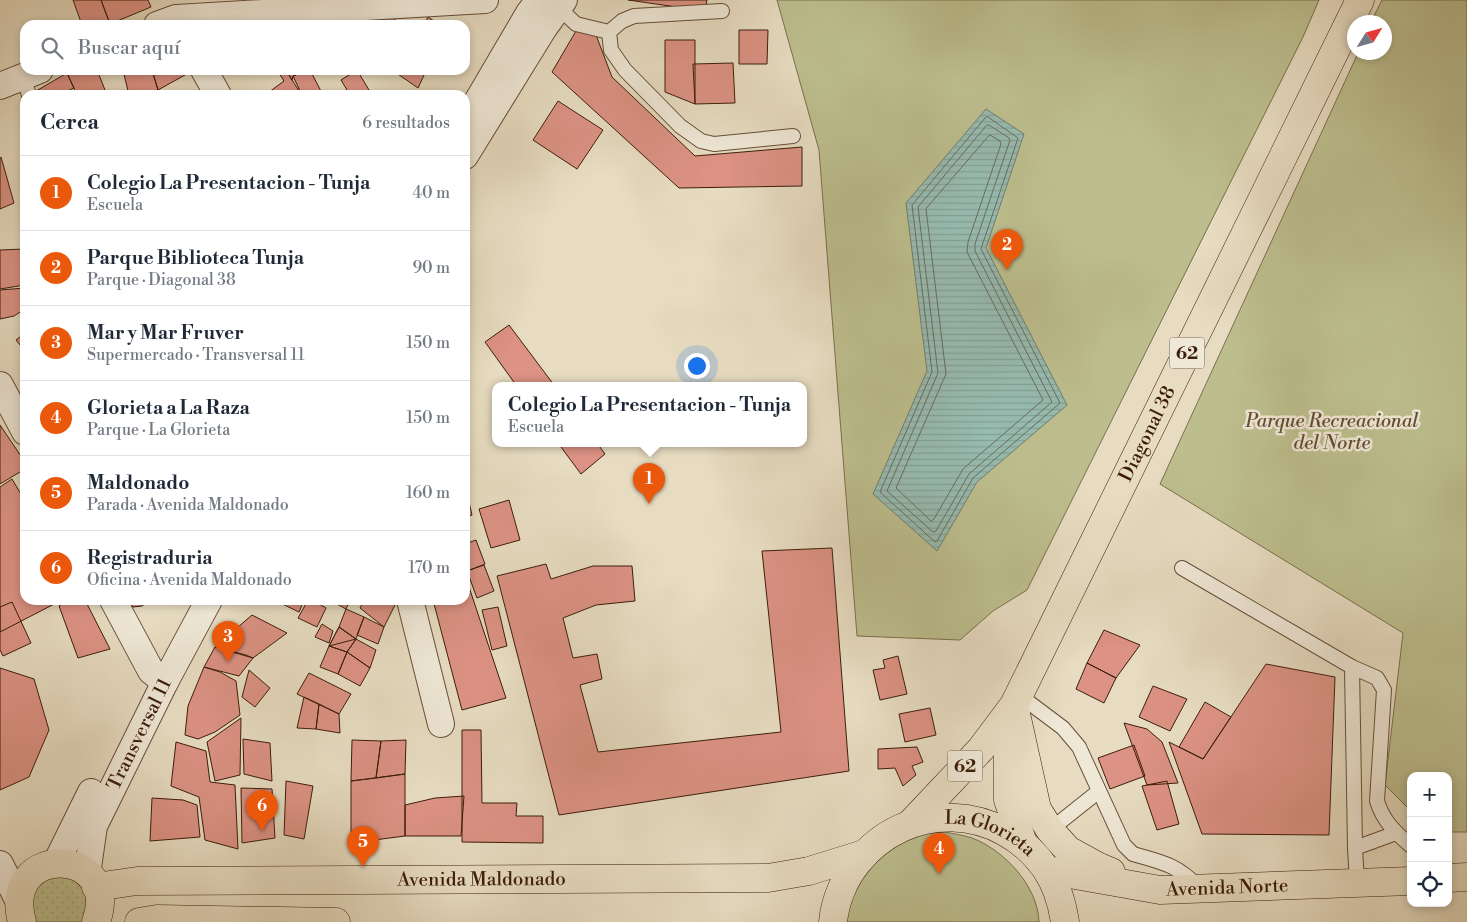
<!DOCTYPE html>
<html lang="es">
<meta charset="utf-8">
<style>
body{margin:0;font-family:"Libre Bodoni",serif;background:#f2f2f3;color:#1f2937}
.controls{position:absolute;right:15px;bottom:15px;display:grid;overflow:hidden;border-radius:10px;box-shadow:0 2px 8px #0003}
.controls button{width:45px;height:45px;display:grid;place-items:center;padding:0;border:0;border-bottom:1px solid #e0e1e3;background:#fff;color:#1f2937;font:25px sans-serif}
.compass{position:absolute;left:1347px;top:15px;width:45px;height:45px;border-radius:50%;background:#fff;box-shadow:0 2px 8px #0003;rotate:53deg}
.you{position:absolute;left:696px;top:365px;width:18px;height:18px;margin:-12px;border:4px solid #fff;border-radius:50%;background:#1a73e8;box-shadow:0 0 0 8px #1a73e833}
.badge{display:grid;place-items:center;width:32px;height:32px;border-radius:50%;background:#ea580c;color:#fff;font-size:16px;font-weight:700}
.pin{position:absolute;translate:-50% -41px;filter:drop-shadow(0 1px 2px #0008)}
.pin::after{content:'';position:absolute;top:26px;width:18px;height:15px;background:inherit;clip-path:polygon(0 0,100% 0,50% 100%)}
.popup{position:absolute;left:492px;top:382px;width:315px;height:65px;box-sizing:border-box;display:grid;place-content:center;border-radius:10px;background:#fff;filter:drop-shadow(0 1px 4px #0005);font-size:16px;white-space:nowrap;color:#747a83}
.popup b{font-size:19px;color:#1f2937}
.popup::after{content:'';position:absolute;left:50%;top:100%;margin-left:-10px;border:10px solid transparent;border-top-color:#fff}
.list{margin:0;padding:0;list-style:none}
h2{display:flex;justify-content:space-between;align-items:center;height:65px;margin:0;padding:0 20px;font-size:21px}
h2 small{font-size:16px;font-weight:400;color:#747a83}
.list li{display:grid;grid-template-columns:32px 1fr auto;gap:15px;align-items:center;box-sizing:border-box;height:75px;padding:0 20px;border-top:1px solid #e0e1e3}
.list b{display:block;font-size:19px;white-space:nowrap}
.list p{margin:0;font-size:16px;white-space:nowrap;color:#747a83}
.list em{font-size:16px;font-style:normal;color:#747a83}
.icon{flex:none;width:28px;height:28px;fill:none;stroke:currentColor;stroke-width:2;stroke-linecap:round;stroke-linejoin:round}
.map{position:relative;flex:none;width:1467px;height:922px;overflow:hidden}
.search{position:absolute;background:#fff;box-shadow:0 2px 8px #0003;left:20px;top:20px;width:450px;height:55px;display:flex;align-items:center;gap:12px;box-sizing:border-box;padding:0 18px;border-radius:15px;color:#747a83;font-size:19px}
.panel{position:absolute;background:#fff;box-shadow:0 2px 8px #0003;left:20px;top:90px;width:450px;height:515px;border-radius:15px}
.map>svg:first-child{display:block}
.grass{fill:url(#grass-dots);stroke:#7c6e4c}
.green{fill:#bdbe8e;stroke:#7c6e4c}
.water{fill:url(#water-rules);stroke:#737c6e}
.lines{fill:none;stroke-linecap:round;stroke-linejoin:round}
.shore{stroke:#6a6c5e;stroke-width:1}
.building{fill:#dc9284;stroke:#3c1d0a}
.lane-casing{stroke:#674d38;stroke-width:16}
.street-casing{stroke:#674d38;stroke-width:28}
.primary-casing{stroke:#3c1d0a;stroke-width:29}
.lane{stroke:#efe8d7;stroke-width:14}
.street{stroke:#efe8d7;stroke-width:26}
.primary{stroke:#e7dcc1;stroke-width:28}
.labels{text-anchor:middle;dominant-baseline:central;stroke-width:5;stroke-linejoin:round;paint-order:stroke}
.shield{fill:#efe8d7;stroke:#725a48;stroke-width:1}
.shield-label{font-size:18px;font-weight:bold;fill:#3c1d0a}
.park-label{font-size:19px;font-style:italic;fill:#634d32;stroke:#efe8d7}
.street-label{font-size:19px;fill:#3c1d0a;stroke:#efe8d7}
</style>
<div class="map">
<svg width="1467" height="922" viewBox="0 0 1467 922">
<defs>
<pattern id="grass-dots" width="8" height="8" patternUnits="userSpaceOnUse" patternTransform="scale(1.25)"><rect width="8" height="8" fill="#bdbe8e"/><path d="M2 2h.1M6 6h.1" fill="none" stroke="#a3a379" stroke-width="1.8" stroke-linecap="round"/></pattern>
<pattern id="water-rules" width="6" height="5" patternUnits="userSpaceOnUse" patternTransform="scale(1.25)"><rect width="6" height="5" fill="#97bcb1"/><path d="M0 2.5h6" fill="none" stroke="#83a197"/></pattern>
</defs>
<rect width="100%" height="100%" fill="#e7dcc1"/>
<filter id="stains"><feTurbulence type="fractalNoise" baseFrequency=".004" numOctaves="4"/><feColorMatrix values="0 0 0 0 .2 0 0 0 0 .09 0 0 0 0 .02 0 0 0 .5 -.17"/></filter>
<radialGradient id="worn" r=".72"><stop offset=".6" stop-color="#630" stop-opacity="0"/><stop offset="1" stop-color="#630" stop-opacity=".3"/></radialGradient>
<!-- grass -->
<path class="grass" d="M48 870 88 886 87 922H30L26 891Z"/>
<!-- green -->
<path class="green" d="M777 0H1319L1303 37 1027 590 993 611 960 640 857 636 819 150Z
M1382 0H1467V832H1448V776H1411V811L1385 785 1403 633 1160 484 1358 53 1384 52V22H1371Z
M945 832C954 834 963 835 972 838 1004 850 1038 886 1039 922H841L871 859 918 834Z"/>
<!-- water -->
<path class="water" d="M986 109 1024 134 986 248 1067 405 977 482 937 551 873 494 927 371 906 203Z"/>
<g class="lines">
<!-- shore -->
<path class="shore" d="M988 117 1018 138 981 249 1060 403 973 478 937 541 935 542 880 492 932 372 912 205 985 118Z
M989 125 1009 138 1010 140 975 244V251L1052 402 969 474 936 531 933 532 887 491 938 373 918 207 986 126Z
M990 135 1000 141 1001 144 968 242 967 252 1043 400 963 469 934 519 931 521 896 488 946 374 926 209Z"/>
</g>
<!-- building -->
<path class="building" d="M73 0H101L110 24 82 25Z
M101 0H148L151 7 110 24Z
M628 0H707L705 11Z
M353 14 395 18V25H353Z
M428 17 440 25H424Z
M739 30H768L767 64H739Z
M576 31 596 35 612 77 695 156 802 147V186L679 188 552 72Z
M665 40H695V104L665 92Z
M733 63 735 103 695 104 693 64Z
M76 70H97L107 95H77L67 73Z
M123 70H152L158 90 147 95H129Z
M152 70H182L185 75 158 90Z
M277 70H286L299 91 293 95H265L284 81Z
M286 70H307L293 76 292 80Z
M307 70H310L323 95H302L293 76Z
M357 70 372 95H350L341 80Z
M392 70H421L425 73 418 88Z
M67 73 74 88 59 95H38L36 91Z
M558 101 603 130 577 169 533 140Z
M1 157 14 203 0 209V158Z
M25 249V285L0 289V250Z
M25 288V309L14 316 0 319V290Z
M509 325 554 385H516L485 342Z
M25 333V351L16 340Z
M0 425 25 462V469L0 484Z
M558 443H597L605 454 581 474Z
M12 479 25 501V600H62L0 632V487Z
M465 494H467L472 515 465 517Z
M509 500 520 540 491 548 479 509Z
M476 540 485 564 467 571 465 566V544Z
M832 548 849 771 559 815 497 576 546 564 551 579 593 566H632L635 601 596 605 563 618 573 658 597 654 602 679 580 685 598 752 781 732 762 551Z
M484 565 494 591 477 598 467 571Z
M465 567 467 571 468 584 506 698 462 710 433 600H465Z
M69 600H85L110 649 78 658 59 606Z
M127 600H150L142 606 133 607Z
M274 600H304L299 612Z
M308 600 316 602 326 608 317 627 298 618Z
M336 600H350L346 609 335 603Z
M364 600H388L395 605 384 627 360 608Z
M12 602 31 643 3 656 0 650V607Z
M498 607 507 646 492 650 482 610Z
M346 609 364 617 356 639 339 627Z
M252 615 287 633 253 658 215 647Z
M364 617 384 627 378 644 357 635Z
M322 624 333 631 329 643 315 637Z
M339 627 356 639 329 646Z
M339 627 356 639 347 652 329 646Z
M1104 630 1140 645 1116 678 1087 663Z
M356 639 376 650 370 668 347 652Z
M329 646 347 652 338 674 320 667Z
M215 647 246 655 253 658 239 676 204 667Z
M347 652 370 668 360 686 338 674Z
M898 656 907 694 880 700 873 670 885 668 883 660Z
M1087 663 1116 678 1104 703 1076 689Z
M1266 664 1335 677 1329 835 1202 834 1169 742 1203 759Z
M204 667 220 672 236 681 240 715 215 732 198 739 185 735 188 706Z
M0 668 34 679 49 730 29 777 0 790Z
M249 670 270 688 255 707 242 697Z
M309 673 351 694 339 714 297 694Z
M1153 686 1187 699 1170 731 1139 717Z
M304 697 319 704 316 729 297 728Z
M1205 702 1231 717 1203 759 1179 747Z
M319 704 339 714 340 733 316 729Z
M930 708 936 735 905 742 899 714Z
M241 718 240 775 215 781 207 742Z
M1124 723 1147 729 1162 742 1178 783 1147 785Z
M462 730H481L482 803H517L516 816H543V843L462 842Z
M243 739 270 743 272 781 244 774Z
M352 740 381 741 376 778 351 781Z
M406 740 405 774 376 778 381 741Z
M176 742 206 751 210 782 235 785 238 849 205 840 199 797 171 786Z
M1134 745 1145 776 1110 789 1098 758Z
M917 747 923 762 912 766 916 775 903 786 895 768 878 769V749Z
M405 774V836L351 843V781Z
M286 781 313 786 304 839 284 835Z
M1167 781 1179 824 1157 830 1142 786Z
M241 788 272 789 275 838 242 843Z
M464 796 461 836H405V805L435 798Z
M152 798 183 800 197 805 200 837 150 841Z"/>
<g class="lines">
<!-- lane casing -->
<g class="lane-casing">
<path id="lane" d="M558 7 576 24 609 32
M722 11 634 16 622 21 609 32 611 50 625 70 680 126 701 141 714 144 793 136
M23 77 29 95
M1182 568 1352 667 1377 678 1384 690 1377 801C1383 821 1395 832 1411 846
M1352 667 1355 848 1357 882
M1019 695 1063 728 1079 747 1124 845 1133 854C1162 862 1178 865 1199 888
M1050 830 1099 791
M1355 848 1396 833"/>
</g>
<!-- street casing -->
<g class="street-casing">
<g id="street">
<path d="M157 25 176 18 485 0"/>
<path d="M204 70 218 95"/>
<path d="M0 86 40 70"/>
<path d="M465 122 529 13 539 0"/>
<path d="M465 156 544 28 564 0"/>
<path d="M0 385 25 432"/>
<path d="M113 600 151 671 165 682"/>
<path d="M410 600 441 724"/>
<path d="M56 863 91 792"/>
<path d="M0 864 18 900"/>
<path id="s1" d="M87 874 94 826 165 682 209 600"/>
</g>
</g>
<!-- primary casing -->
<g class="primary-casing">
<g id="primary">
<path d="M1014 705 1037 809 1050 830 1068 850 1099 867 1111 872"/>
<path d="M1011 730 1008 752V800L1023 843"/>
<path id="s2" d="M911 823 981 749 1014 705 1360 0"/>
<path id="s3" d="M1047 870 1160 890 1411 881"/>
<path d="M1448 878 1467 877"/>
<path id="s4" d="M96 887 137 881 768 878 809 871 864 854"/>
<path d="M22 922C0 842 123 846 96 922"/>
<path d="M139 922 157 919 336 922"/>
<path id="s5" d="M833 922C835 901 844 879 857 863 907 800 1000 803 1046 869 1057 885 1062 903 1065 922"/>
</g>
</g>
<!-- lane -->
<use href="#lane" class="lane"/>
<!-- street -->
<use href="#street" class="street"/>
<!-- primary -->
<use href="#primary" class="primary"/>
</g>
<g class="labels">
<!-- shield labels -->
<g class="shield">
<rect x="1169.5" y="337.5" width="35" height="31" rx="4"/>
<rect x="947.5" y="750.5" width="35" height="31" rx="4"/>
</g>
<g class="shield-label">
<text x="1187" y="353">62</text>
<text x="965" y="766">62</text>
</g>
<!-- park labels -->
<g class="park-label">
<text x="1332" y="421">Parque Recreacional<tspan x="1332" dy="22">del Norte</tspan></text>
</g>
<!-- street labels -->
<g class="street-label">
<text stroke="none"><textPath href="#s2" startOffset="459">Diagonal 38</textPath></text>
<text stroke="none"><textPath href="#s1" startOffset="151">Transversal 11</textPath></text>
<text stroke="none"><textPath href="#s5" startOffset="215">La Glorieta</textPath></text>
<text stroke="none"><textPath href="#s4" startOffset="386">Avenida Maldonado</textPath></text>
<text stroke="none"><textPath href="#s3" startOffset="182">Avenida Norte</textPath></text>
</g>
</g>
<rect width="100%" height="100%" filter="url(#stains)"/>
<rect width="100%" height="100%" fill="url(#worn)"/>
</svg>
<div class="controls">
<button>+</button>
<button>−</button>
<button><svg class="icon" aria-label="locate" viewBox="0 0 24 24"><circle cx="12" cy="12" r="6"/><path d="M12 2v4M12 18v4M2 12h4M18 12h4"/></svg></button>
</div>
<svg class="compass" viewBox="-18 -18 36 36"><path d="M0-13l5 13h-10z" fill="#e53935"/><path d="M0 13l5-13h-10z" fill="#747a83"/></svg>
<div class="you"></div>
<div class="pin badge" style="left:649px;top:504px">1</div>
<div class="popup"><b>Colegio La Presentacion - Tunja</b>Escuela</div>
<div class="pin badge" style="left:1007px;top:270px">2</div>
<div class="pin badge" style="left:228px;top:662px">3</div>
<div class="pin badge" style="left:939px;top:874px">4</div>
<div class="pin badge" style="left:363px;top:867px">5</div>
<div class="pin badge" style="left:262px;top:831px">6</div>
<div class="search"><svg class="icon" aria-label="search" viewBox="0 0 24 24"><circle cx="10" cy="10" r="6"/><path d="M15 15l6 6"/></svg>Buscar aquí</div>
<section class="panel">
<h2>Cerca<small>6 resultados</small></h2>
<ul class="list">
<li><span class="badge">1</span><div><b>Colegio La Presentacion - Tunja</b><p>Escuela</p></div><em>40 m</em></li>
<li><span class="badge">2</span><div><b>Parque Biblioteca Tunja</b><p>Parque · Diagonal 38</p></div><em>90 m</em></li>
<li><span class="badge">3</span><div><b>Mar y Mar Fruver</b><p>Supermercado · Transversal 11</p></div><em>150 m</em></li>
<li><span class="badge">4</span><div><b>Glorieta a La Raza</b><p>Parque · La Glorieta</p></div><em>150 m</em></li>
<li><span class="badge">5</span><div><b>Maldonado</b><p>Parada · Avenida Maldonado</p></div><em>160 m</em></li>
<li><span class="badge">6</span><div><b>Registraduria</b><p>Oficina · Avenida Maldonado</p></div><em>170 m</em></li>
</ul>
</section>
</div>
